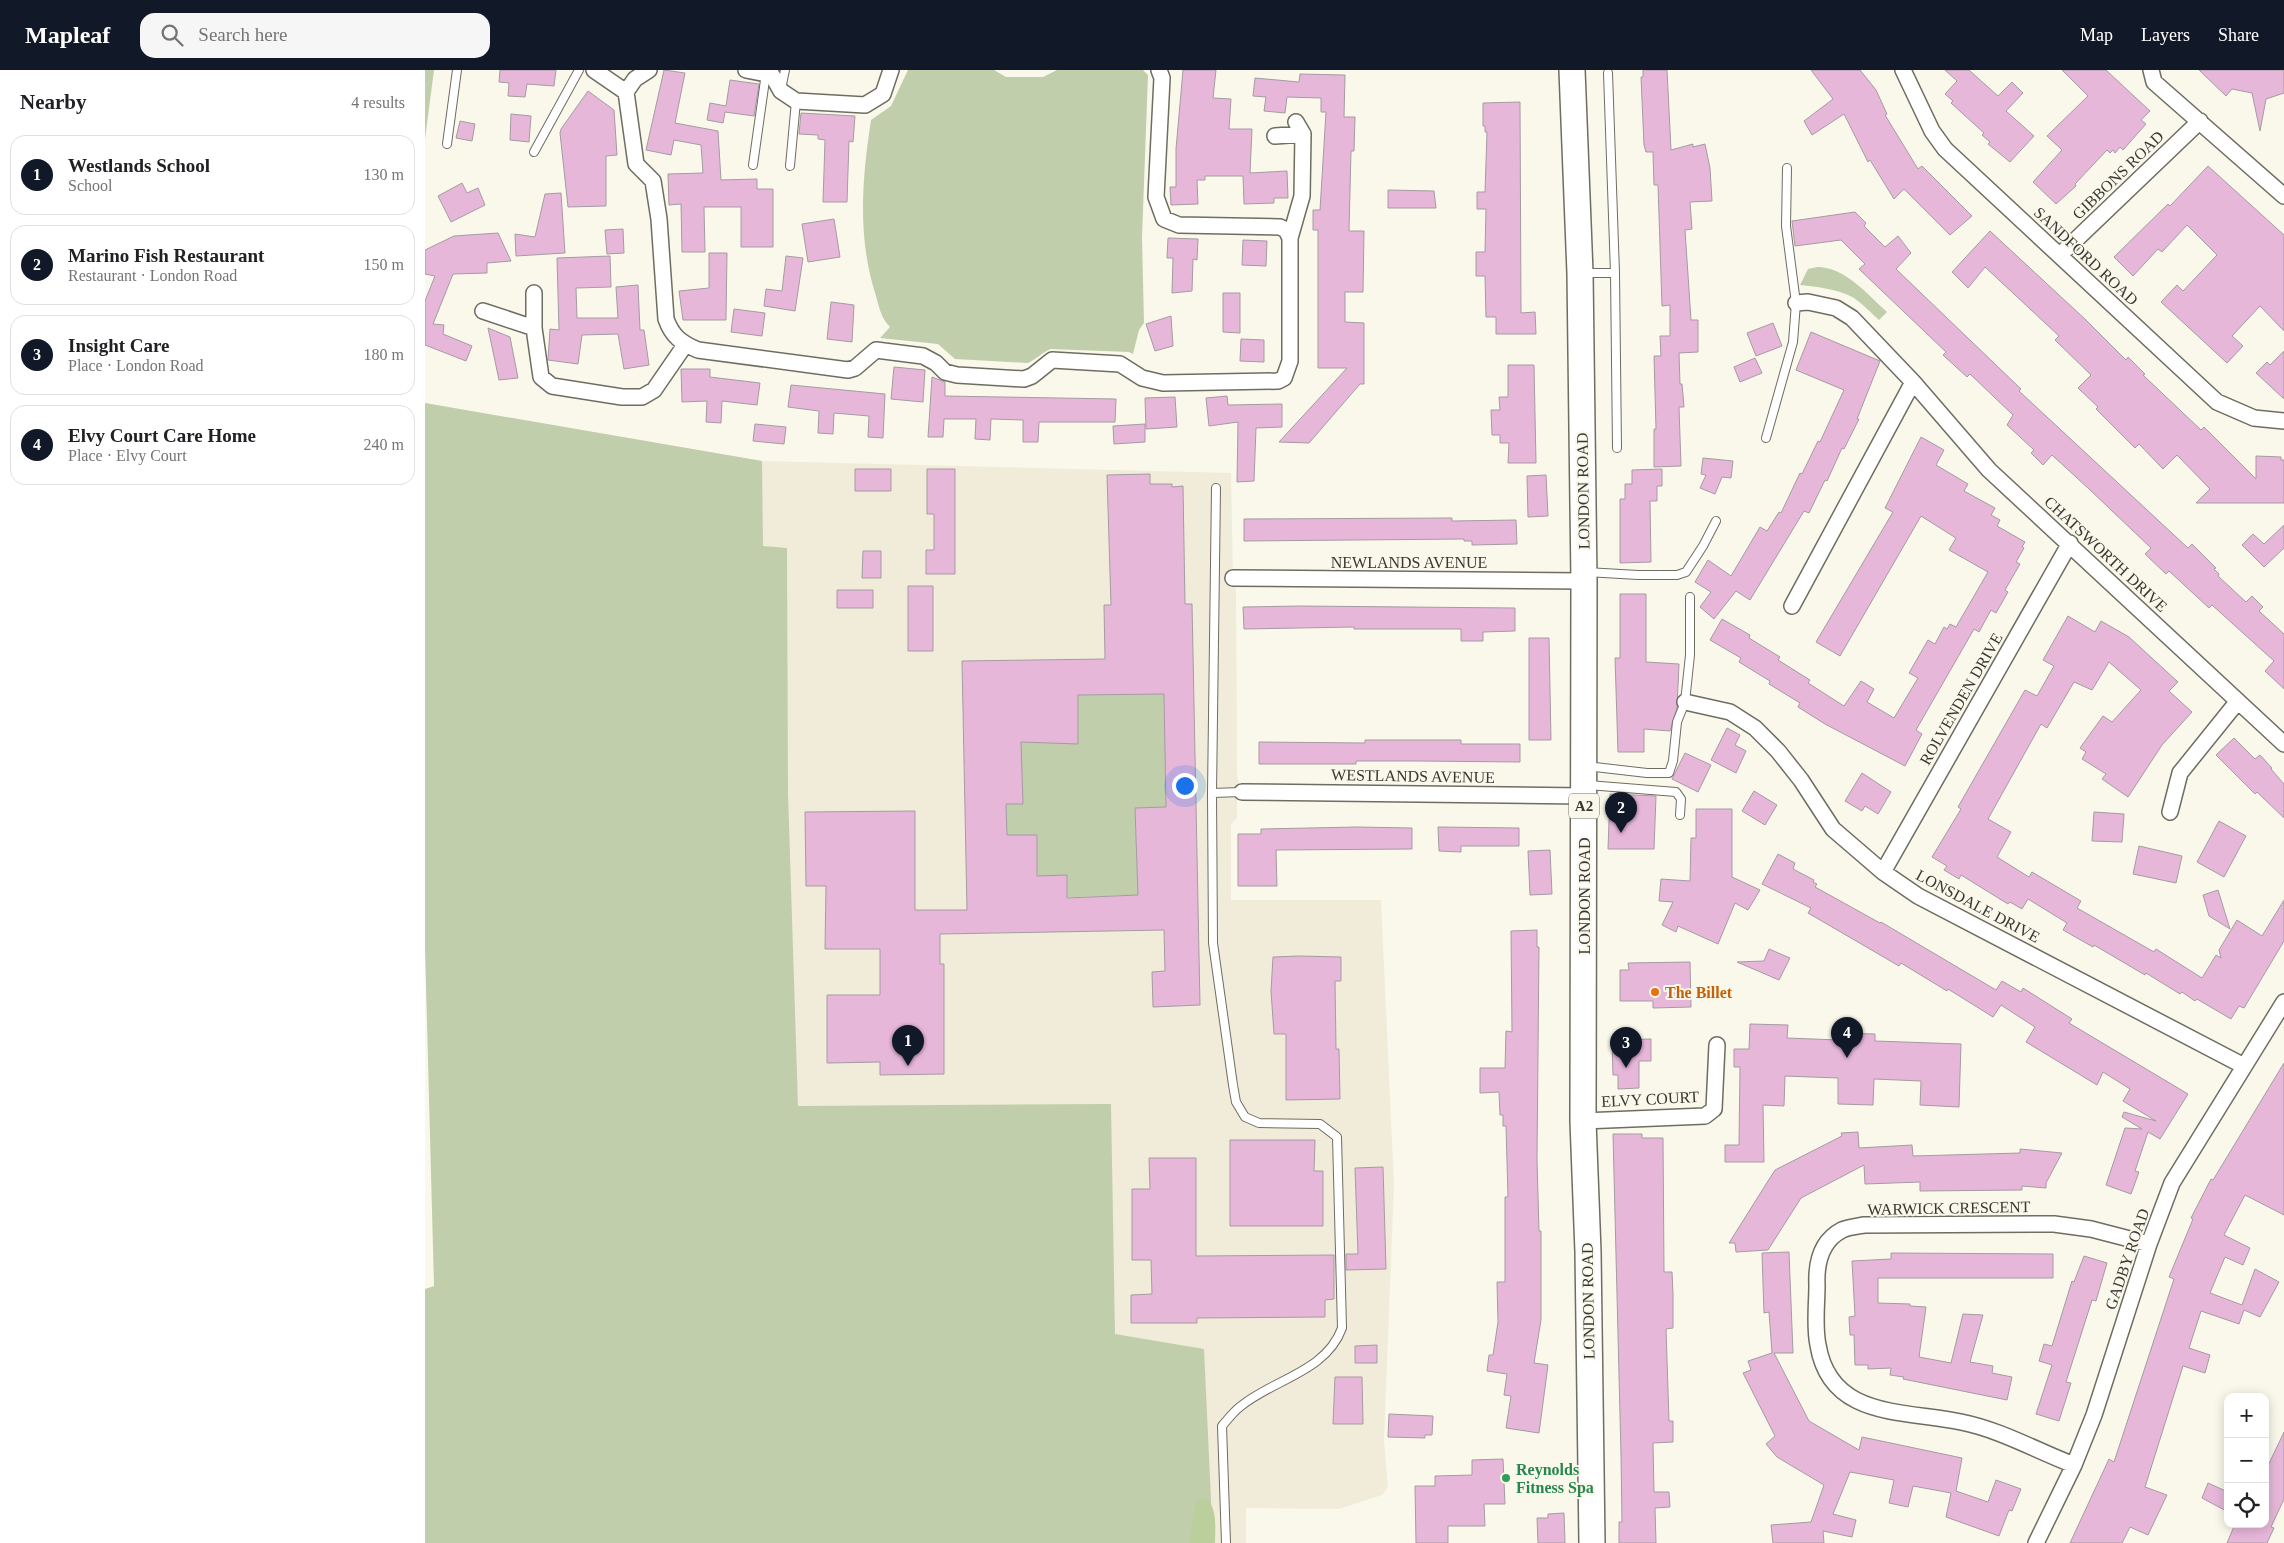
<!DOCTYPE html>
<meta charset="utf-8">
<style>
body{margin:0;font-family:Georgia,serif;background:#f6f6f6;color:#202124}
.controls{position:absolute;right:15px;bottom:15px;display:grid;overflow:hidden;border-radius:10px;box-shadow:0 2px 12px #0003}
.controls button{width:45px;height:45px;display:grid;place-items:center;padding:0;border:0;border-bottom:1px solid #e0e0e0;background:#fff;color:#202124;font:25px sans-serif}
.you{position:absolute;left:759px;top:715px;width:18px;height:18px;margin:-12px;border:4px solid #fff;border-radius:50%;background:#1a73e8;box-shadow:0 0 0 8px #1a73e833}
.badge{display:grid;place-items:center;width:32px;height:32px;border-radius:50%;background:#111827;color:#fff;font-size:16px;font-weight:700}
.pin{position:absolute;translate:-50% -41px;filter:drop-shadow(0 1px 2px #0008)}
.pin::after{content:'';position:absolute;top:26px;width:18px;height:15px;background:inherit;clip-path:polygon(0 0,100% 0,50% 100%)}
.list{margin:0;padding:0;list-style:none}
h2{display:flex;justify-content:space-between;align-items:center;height:65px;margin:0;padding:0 20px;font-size:21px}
h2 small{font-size:16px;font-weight:400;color:#757577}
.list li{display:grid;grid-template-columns:32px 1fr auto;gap:15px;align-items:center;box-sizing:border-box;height:80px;margin:0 10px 10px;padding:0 10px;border:1px solid #e0e0e0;border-radius:15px}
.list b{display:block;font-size:19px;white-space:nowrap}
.list p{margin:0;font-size:16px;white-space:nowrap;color:#757577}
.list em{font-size:16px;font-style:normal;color:#757577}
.icon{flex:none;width:28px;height:28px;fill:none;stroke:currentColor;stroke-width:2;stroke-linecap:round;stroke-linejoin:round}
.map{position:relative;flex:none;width:1859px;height:1473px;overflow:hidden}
header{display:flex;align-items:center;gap:30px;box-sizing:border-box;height:70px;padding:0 25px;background:#111827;color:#fff}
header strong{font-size:24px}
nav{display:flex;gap:28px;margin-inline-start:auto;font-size:18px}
.search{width:350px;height:45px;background:#f6f6f6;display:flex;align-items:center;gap:12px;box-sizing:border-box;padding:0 18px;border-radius:15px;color:#757577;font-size:19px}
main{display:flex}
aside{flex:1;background:#fff}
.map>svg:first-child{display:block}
.built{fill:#f0ecd9}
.green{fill:#c0ceab}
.forest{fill:#bbcf9d}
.building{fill:#e7b7d9;stroke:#a59ba2;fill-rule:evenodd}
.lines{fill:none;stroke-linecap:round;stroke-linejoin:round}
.service-casing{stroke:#6f6d62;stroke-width:10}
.minor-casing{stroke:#6f6d62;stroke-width:18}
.primary-casing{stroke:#6f6d62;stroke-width:28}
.service{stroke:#fff;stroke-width:8}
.minor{stroke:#fff;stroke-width:15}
.primary{stroke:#fff;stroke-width:25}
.food-dot{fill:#e8710a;stroke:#faf8eb;stroke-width:2}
.leisure-dot{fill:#2e9e5b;stroke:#faf8eb;stroke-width:2}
.labels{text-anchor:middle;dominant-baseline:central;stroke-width:4;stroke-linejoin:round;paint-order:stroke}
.shield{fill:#faf8eb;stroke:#72716a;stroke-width:1}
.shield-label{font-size:15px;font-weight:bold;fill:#383733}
.street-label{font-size:16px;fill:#383733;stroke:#faf8eb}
.food-label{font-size:16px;font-weight:bold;fill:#c56008;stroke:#faf8eb;text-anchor:start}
.leisure-label{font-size:16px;font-weight:bold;fill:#27864d;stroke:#faf8eb;text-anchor:start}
</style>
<header>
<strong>Mapleaf</strong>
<div class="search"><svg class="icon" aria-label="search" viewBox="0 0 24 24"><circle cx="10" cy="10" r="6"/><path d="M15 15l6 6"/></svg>Search here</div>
<nav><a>Map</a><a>Layers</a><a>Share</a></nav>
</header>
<main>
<aside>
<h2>Nearby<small>4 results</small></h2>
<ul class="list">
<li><span class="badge">1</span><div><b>Westlands School</b><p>School</p></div><em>130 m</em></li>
<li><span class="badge">2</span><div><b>Marino Fish Restaurant</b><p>Restaurant · London Road</p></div><em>150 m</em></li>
<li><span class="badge">3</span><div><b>Insight Care</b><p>Place · London Road</p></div><em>180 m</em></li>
<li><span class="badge">4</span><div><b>Elvy Court Care Home</b><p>Place · Elvy Court</p></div><em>240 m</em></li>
</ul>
</aside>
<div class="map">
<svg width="1859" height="1473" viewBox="0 0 1859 1473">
<rect width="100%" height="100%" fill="#faf8eb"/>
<!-- built -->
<path class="built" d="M0 333 337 391 806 403 808 508 811 522 812 707 817 722 812 729V748L806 754V830H956L969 1114 959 1371 963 1417 957 1425 914 1439 821 1438V1473H388L0 878Z"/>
<!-- green -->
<path class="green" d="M0 0H9L0 69Z
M483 0H569L581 7H618L632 0H718L723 5 717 167 719 253 714 260 708 284 704 282 626 279C617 282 612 289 603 293L530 289 513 274 455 268 465 257C456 248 454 237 451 226 432 168 437 109 446 50L466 36Z
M1392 197C1420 197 1442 224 1462 242L1454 250C1446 243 1438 234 1429 228 1414 219 1392 217 1375 215L1383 199Z
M0 333 337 391 338 476 362 478 363 723 373 1036 686 1034 690 1264 779 1279 788 1473H0V1219L9 1216 0 878Z
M739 624 742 737 710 738 713 825 565 830 581 734H597L566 625Z"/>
<!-- forest -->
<path class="forest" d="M780 1428C793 1436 790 1460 790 1473H765L768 1443 772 1431Z"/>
<!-- building -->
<path class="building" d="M75 0H131L129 16 102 14 100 27 83 26 84 13 74 12Z
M239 0 260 3 250 53 293 61 296 110 332 109V119H348V177H316V137H279L280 182H257L256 134 244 135 243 104 278 103 276 75 249 70 246 85 221 80Z
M758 0H791L788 28 806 29 804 59H827L825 103 862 101 863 128H849V133L819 134 818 106H780V110H772L773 134 746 135 745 117H751V79Z
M1218 0H1242L1246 80 1268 74V77L1280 74 1285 98 1287 131 1265 132 1267 159 1260 160 1266 250H1273V282L1254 283 1255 314H1257L1259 337H1254L1256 396 1229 397V359H1231L1229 286H1236L1235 266H1245V235L1237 236 1233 115H1229L1228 82H1221L1219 75 1216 7H1218Z
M1386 0H1435L1451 20 1462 44 1460 45 1493 99 1497 96 1547 146 1525 165 1479 119 1469 129 1445 90 1443 92 1419 44 1387 65 1379 51 1408 29Z
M1520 0H1544L1573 26 1587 12 1598 23 1581 41 1609 66 1585 92 1563 74 1565 72 1557 65 1559 63 1526 33 1528 31 1520 24 1532 11Z
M1637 0H1681L1725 41 1716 50 1721 54 1698 80 1695 77 1690 83 1688 80 1685 83 1682 80 1650 114 1651 116 1631 134 1608 112 1637 80 1622 66 1663 26Z
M1774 0H1859V23L1841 29 1835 61 1827 23 1807 19 1801 26Z
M875 4 920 5 919 47H930L929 81H926L924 161H939L938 222H920V252L939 253V314H935L884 373 854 372 922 298H893V160H888V140H895L901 42H896V28L862 27 860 43 839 41 841 27 828 26 830 8 874 12Z
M305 10 334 14 329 46 300 42 298 53 282 50 285 33 301 36Z
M163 21 189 40 192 85 181 86V136L143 137 135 63 136 59Z
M1095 32 1096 243 1110 242 1111 264H1071V247H1061L1060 206H1051V182H1060L1061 139H1052V122H1060L1062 62H1060V56H1058V33Z
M376 43 430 46 428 72 424 71 422 132H398L400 70 393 69V65L374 64Z
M86 44 106 46 104 72 85 70Z
M35 51 50 54 47 71 31 68Z
M1783 96 1859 165V261L1835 236 1807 266 1818 276 1802 293 1736 232 1752 215 1758 221 1792 185 1762 155 1737 182 1733 179 1708 206 1689 187 1743 134 1745 136Z
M37 113 42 123 53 118 60 135 26 152 13 126Z
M963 120 1009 121 1011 138H963Z
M136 123 140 183 91 186 90 164 110 167 120 124Z
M1430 142 1441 153 1439 156 1460 177 1473 166 1486 183 1471 199 1596 319 1594 321 1763 478 1767 474 1791 498 1789 499 1794 504 1793 506 1821 532 1827 526 1838 537 1834 541 1859 564V619L1840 601 1849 591 1787 535 1784 538 1744 501 1741 504 1720 484 1726 478 1664 419 1627 385 1618 395 1606 383 1609 380 1582 355 1588 345 1545 304 1542 307 1518 285 1521 282 1434 199 1440 194 1416 170 1370 176 1367 151Z
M409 149 415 187 383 192 377 154Z
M198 159 199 183 182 184 180 160Z
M1565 161 1661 250 1701 290 1703 287 1720 304 1718 305 1776 360 1779 357 1831 409V386L1856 387V390H1859V433H1771L1785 419 1752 385 1738 399 1714 374 1710 378 1671 339 1673 337 1653 318 1666 305 1630 270 1634 266 1560 197 1543 218 1527 202Z
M73 163 86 191 62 193V203L28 204 8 254 19 255 18 264 47 276 41 291 0 275V231L10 206 0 204V180L29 166Z
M743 168 773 169 772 190 768 189 767 221 747 223 748 188H742Z
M818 170 842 171 841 196 817 195Z
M284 183H302L301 250H258L254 221 284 218Z
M185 186 186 217 151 218 152 248H193L191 217 213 215 215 260H219L224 295 199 299 193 264 157 265 153 294 123 290 125 259 134 260 132 188Z
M361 186 378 188 370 241 339 236 341 219 357 221Z
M798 223H815V263L798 262Z
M406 232 429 235 427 272 402 269Z
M309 239 340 243 337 266 306 262Z
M746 246 748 276 730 281 721 254Z
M1348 253 1357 276 1331 286 1322 263Z
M63 258 85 267 93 308 74 310Z
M1386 262 1455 291 1432 349H1434L1419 379 1417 378 1402 411 1400 410 1384 443 1379 441 1325 530 1311 521 1289 549 1275 537 1286 522 1270 512 1283 490 1306 506 1335 457 1342 461 1354 442 1356 443 1375 403 1377 404 1393 371 1395 372 1419 320 1371 300Z
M816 269 839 270V292L815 291Z
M1859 281V329L1831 303 1842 292 1845 295Z
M1330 288 1337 303 1315 312 1309 297Z
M1083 295H1109L1111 393H1083L1084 373H1075V365H1067L1066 340H1075L1074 327H1083Z
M469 297 500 300 498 332 466 329Z
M256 299H285V307L335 313 332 335 297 331 296 353 281 352 282 331 257 332Z
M507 307 520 312V326L691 329 690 352H614L613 372H598V350L566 349 565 370 550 369 551 349H519L518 367H503Z
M366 315 460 324 458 368 443 367 444 346 409 343 408 364 393 363 394 341 363 337Z
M802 326 803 335 857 334V357L831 358 829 411 812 412 813 352 784 356 781 328Z
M750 327 752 357 721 359 720 328Z
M330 354 361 357 359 374 328 371Z
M720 354V372L689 374 688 356Z
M1496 367 1519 380 1511 395 1543 414 1539 421 1570 438 1566 445 1575 450 1572 456 1600 472 1597 477 1599 478 1591 492 1595 494 1580 520 1583 522 1571 543 1566 540 1554 562 1549 559 1491 660 1497 664 1480 696 1400 654 1373 637 1375 633 1344 614 1345 611 1314 592 1316 588 1285 570 1297 549 1325 565 1324 568 1355 587 1353 590 1385 610 1383 613 1419 636 1436 611 1449 619 1442 632 1469 648 1493 608 1484 603 1503 570 1510 574 1519 557 1522 559 1525 554 1531 557 1563 502 1524 480 1531 468 1496 446 1415 586 1391 572 1468 442 1460 438Z
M1278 388 1308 391 1306 408 1297 407 1290 424 1275 418 1281 405 1276 404Z
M430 399H466V421H430Z
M502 399H530V504H501V480H509V444H502Z
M1237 399V416H1232V431H1225L1226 492 1195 493V429H1200V414H1207V400Z
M725 404V414H747V417L758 416 760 534H767L775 935 728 937 727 902 740 901 739 860 515 864V894H519V1004L455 1005V992L402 993V925H455V879H400L401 816H381L380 742 490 741V840H542L537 591 680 589 679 535H686L682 405ZM739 624 741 737 710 738 713 825 642 828V805L612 806V765H582L581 734H598L596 672 653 674V625Z
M1121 405 1123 446 1103 447 1102 406Z
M1027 448V451L1091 450 1092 474 1047 475V471H1039V469L819 471V449Z
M1859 455V478L1839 497 1817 475 1828 464 1839 474Z
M438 481H456V508H437Z
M483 516H508V581H483Z
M412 520H448V538H412Z
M1195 524H1221V592L1254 594 1252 638 1245 661 1219 659V682H1193L1190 588H1195Z
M875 536 1090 538V561L1058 562V571H1036V559H929V557L819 559 818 537Z
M1643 546 1670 562 1676 551 1704 567 1753 612 1744 621 1767 642 1737 675 1703 727 1677 709 1681 704 1657 689 1661 682 1655 678 1678 646 1687 652 1716 620 1684 592 1667 620 1649 612 1622 658 1616 654 1563 749 1586 762 1572 787 1604 807 1607 802 1656 831 1652 838 1729 882 1731 879 1777 908 1791 885 1796 888 1794 880 1812 850 1837 866 1859 830V871L1819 938 1814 936 1806 949 1772 929 1770 931 1757 922 1755 924 1721 903 1720 905 1669 875 1668 877 1638 860 1642 853 1603 829 1597 839 1585 832 1583 834 1536 805 1534 809 1519 800 1522 796 1507 787 1536 739 1533 737 1600 620 1612 626 1629 596 1618 590Z
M1104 568H1124L1126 670H1104Z
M1302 658 1315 665 1310 675 1321 681 1311 703 1286 690Z
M1809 668 1830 689 1835 685 1847 698 1846 699 1859 714V748L1832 722 1830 724 1791 685Z
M940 670H1036V674H1095V692L993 691H931V694H834V672L940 673Z
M1260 683 1286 695 1273 722 1247 709Z
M1437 703 1466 722 1453 744 1440 736 1437 741 1420 731Z
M1329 721 1352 735 1340 755 1317 741Z
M1185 724 1231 726 1229 779H1183Z
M1271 739H1307V807L1335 820 1323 840 1310 833 1293 874 1253 856 1251 862 1237 855 1248 832 1234 831 1236 809 1265 811 1266 768H1271Z
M1669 742 1699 744 1697 772 1667 771Z
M1794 751 1821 766 1799 807 1772 792Z
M932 757 987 758V779L851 780 852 816H813V764H836V759Z
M1013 757 1094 758V776H1036V782L1014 781Z
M1714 776 1757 786 1751 813 1708 804Z
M1125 780 1127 824 1105 825 1103 781Z
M1353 784 1370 793 1368 799 1389 810 1388 812 1392 814 1390 817 1455 853 1456 852 1571 920 1577 911 1596 922 1598 918 1647 949 1644 953 1763 1024 1735 1069 1723 1062 1710 1101 1714 1102 1706 1124 1681 1115 1700 1058 1717 1059 1697 1047 1699 1042 1731 1051 1698 1031 1705 1019 1678 1002 1672 1015 1601 972 1610 957 1576 935 1568 947 1523 919 1522 921 1476 893 1474 896 1383 843 1386 838 1337 814Z
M1793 820 1805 859 1784 846 1778 825Z
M1112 860V877H1114L1112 1090 1114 1161H1116V1250L1109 1293 1123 1295 1114 1363 1081 1358 1086 1326 1079 1325 1082 1304 1062 1301 1064 1285H1068L1073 1252 1072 1212H1080V1127H1083L1081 1056H1078V1045H1075L1074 1022 1055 1023V998H1080L1081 961 1087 962 1086 861Z
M1344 879 1365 888 1354 910 1312 892 1339 891Z
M874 886 916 887V911H910L911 979H914L915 1029 861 1030V964H849L846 921 848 887Z
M1265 892 1266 937 1228 938V931H1195V900H1204L1203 893Z
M1325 954 1363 955 1362 968 1414 970V963L1450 964V971L1536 974 1534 1037 1495 1035 1496 1011 1449 1009 1448 1035 1413 1034V1008L1360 1006 1359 1036 1338 1035 1339 1092H1300V1075H1314L1315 997H1309V979H1324Z
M1226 969V991H1214V1018L1193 1019V1005H1188L1187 970Z
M1859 993V1145L1820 1125 1799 1165 1825 1178 1818 1195 1800 1187 1785 1223 1817 1235 1830 1199 1854 1212 1835 1247 1819 1240 1814 1254 1776 1241 1764 1278 1785 1285 1780 1303 1758 1296 1720 1417 1742 1425 1723 1465 1705 1457 1697 1473H1645L1684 1389 1689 1392 1749 1209 1744 1207 1768 1149 1766 1148 1786 1109 1788 1110Z
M1433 1062 1434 1078 1487 1075 1488 1086 1595 1083V1079L1637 1083 1621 1113V1118L1597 1116V1120L1495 1121V1112L1440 1114 1439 1095 1376 1128 1343 1180 1311 1182 1310 1173H1304L1350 1100 1417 1066 1416 1063Z
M1188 1064H1217V1068H1238L1239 1202H1247L1248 1224V1258L1241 1259 1244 1351H1248V1372L1228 1373 1229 1422H1244L1245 1437 1230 1438 1231 1473H1194V1452H1197L1196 1385Z
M805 1070H890L889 1101H898V1156H805Z
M724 1088H771V1186L909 1185V1229L900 1230V1247L772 1248V1253H706V1225L727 1224 726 1190H707V1119H725Z
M958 1097 961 1199 921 1200V1184H933L930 1098Z
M1364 1182 1368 1283H1349L1384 1351 1434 1380 1437 1367 1537 1388 1531 1421 1563 1432 1571 1410 1596 1419 1587 1441 1584 1440 1574 1466 1521 1447 1526 1423 1488 1416 1483 1437 1464 1433 1469 1410 1425 1402 1408 1444 1431 1450 1427 1467 1398 1461 1399 1473H1348L1346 1455 1386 1452 1399 1415 1352 1387 1341 1374 1350 1366 1318 1303 1326 1300 1323 1291 1347 1283 1344 1242 1339 1243 1337 1183Z
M1466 1183 1628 1184V1208H1453V1233L1485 1234V1236L1501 1237 1494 1287 1526 1293 1538 1244 1558 1245 1545 1292 1568 1296 1567 1303 1587 1307 1582 1330 1478 1309 1479 1307 1465 1305 1466 1298 1443 1299V1295H1430L1429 1265H1425L1424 1247 1430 1246 1427 1191 1466 1189Z
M1659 1186 1682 1193 1671 1231 1667 1230 1641 1312 1646 1313 1634 1351 1611 1344 1627 1295 1614 1291 1619 1274 1627 1276 1647 1211 1649 1212Z
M952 1275V1293H930V1276Z
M910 1307H937L938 1354H908Z
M964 1344 1008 1346 1007 1365H1000V1368L963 1367Z
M1859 1362V1429L1846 1457 1849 1458 1842 1473H1802L1810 1454H1840V1402Z
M1078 1389 1080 1434H1059L1060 1456H1023V1473H991L990 1416H1010V1406L1047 1405V1390Z
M1783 1413 1803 1422V1442L1777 1428Z
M1139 1443 1140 1473H1113L1112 1448H1123V1444Z"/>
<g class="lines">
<!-- service casing -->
<g class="service-casing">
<path id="service" d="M356 19 360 0
M22 74 32 0
M109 82 154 0
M328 95 341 3
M365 96 371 31
M1159 203H1190L1183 3
M1190 203 1192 378
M1341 368 1368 272 1371 233 1361 156 1362 98
M1161 502 1213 505H1252L1261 502 1278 476 1291 451
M1161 696 1222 703H1244L1248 691 1252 652 1260 632 1265 585V527
M1163 715 1251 722 1256 729 1255 745
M787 723 791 418
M801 1473 797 1356C803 1349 809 1341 816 1336 849 1309 901 1302 917 1258L912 1067 895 1054 834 1053 820 1047 811 1032 808 1015 788 873 787 723 817 722"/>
</g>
<!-- minor casing -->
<g class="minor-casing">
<path id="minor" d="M169 0 201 22 210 9 224 0
M321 0 347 5 356 21 371 31 440 35 458 24 466 0
M1478 0 1507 61 1520 79 1792 332 1829 348 1859 351
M1726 0 1729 12 1859 126
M201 22 211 94 228 111 234 149 241 249C247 266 256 273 273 280L423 300 430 298 451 280 498 286 511 293 520 302 532 305 599 309 607 306 627 290 695 294 717 308 738 313 853 311 859 308 865 291V168L861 160 855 157 754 155 739 149 731 127 737 8 734 0
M850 66 878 64
M865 168 877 126 878 64 871 52
M1636 184 1775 51
M109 223V258L116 307 127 316 197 327H217L229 320 260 275
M1371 233 1383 232 1411 238 1427 248 1488 312 1564 400 1859 674
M58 241 109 258
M808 508 1159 511
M1367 536 1488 312
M1260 632 1305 642 1330 658 1353 681 1376 710 1408 759 1458 802 1493 826 1819 996
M817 722 1159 726
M1745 742 1755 703 1813 631
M1458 802 1645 473
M1158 1051 1280 1046 1289 1039 1292 975
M1649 1395C1612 1381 1576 1360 1536 1352 1479 1340 1405 1349 1393 1275 1389 1256 1392 1234 1392 1215 1391 1193 1396 1171 1417 1160 1423 1157 1433 1156 1439 1155L1629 1154 1666 1159 1724 1174
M1611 1473 1649 1395 1669 1345 1724 1174 1747 1113 1859 932"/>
</g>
<!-- primary casing -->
<g class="primary-casing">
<path id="primary" d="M1147 0 1155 203 1159 511 1158 1051 1163 1182 1167 1473"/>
</g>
<!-- service -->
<use href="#service" class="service"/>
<!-- minor -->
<use href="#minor" class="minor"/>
<!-- primary -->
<use href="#primary" class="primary"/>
</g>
<!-- markers -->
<circle class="food-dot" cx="1230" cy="922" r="5"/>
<circle class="leisure-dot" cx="1081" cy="1408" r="5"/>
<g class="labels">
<!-- shield labels -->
<rect class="shield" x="1144" y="723.5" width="30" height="25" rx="4"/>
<g class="shield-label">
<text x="1159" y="736">A2</text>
</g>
<!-- street labels -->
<g class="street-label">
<text transform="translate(1693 105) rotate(-44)">GIBBONS ROAD</text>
<text transform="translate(1661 186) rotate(43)">SANDFORD ROAD</text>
<text transform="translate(1158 421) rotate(-91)">LONDON ROAD</text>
<text transform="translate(1681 484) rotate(43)">CHATSWORTH DRIVE</text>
<text x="984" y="492">NEWLANDS AVENUE</text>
<text transform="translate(1536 629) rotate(-60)">ROLVENDEN DRIVE</text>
<text transform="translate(988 706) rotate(1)">WESTLANDS AVENUE</text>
<text transform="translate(1159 826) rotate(-90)">LONDON ROAD</text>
<text transform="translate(1553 836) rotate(28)">LONSDALE DRIVE</text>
<text transform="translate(1225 1029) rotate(-3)">ELVY COURT</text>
<text transform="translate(1524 1138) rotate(-1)">WARWICK CRESCENT</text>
<text transform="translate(1702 1189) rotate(-71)">GADBY ROAD</text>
<text transform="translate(1163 1231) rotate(-91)">LONDON ROAD</text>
</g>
<!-- food labels -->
<g class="food-label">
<text x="1240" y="922">The Billet</text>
</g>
<!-- leisure labels -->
<g class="leisure-label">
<text x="1091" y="1399">Reynolds<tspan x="1091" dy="18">Fitness Spa</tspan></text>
</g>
</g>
</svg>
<div class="controls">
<button>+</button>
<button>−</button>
<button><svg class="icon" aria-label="locate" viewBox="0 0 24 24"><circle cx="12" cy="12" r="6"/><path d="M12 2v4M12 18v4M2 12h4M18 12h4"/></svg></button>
</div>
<div class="you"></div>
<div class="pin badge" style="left:483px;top:996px">1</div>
<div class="pin badge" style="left:1196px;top:763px">2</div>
<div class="pin badge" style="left:1201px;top:998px">3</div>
<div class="pin badge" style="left:1422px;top:988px">4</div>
</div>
</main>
